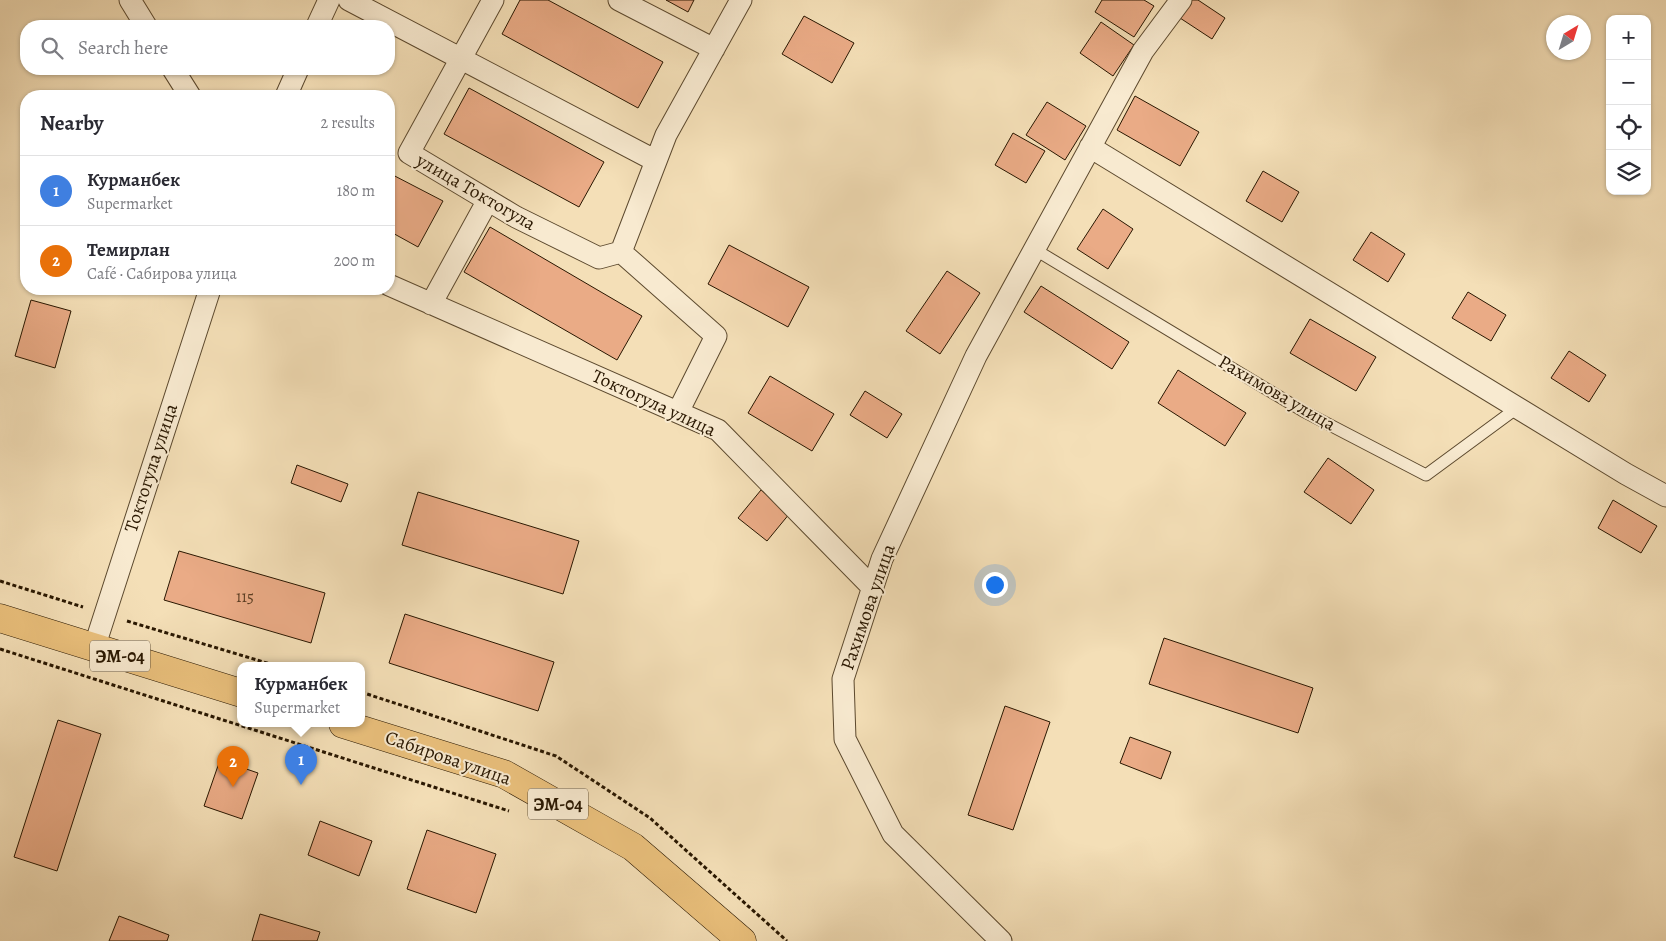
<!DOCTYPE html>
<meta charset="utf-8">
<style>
body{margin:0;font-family:Alegreya,serif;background:#f2f2f3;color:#2b2b33}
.controls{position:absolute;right:15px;top:15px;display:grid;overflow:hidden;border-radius:10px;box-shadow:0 1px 4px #0004}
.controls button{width:45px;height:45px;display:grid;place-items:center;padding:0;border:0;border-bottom:1px solid #e1e1e2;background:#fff;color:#2b2b33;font:25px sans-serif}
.compass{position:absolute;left:1546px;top:15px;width:45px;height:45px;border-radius:50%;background:#fff;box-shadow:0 1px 4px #0004;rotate:38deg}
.you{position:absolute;left:994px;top:584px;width:18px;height:18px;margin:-12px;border:4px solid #fff;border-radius:50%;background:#1a73e8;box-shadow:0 0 0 8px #1a73e833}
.badge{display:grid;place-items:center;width:32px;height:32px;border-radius:50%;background:#8f2418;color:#fff;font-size:16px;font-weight:700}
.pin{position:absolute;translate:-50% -41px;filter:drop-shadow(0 1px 2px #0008)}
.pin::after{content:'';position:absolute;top:26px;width:18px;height:15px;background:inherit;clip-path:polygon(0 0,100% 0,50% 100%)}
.popup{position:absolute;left:237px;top:662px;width:128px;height:65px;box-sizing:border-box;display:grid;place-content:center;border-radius:10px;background:#fff;filter:drop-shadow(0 1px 4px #0005);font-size:16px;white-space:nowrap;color:#7c7c81}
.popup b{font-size:19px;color:#2b2b33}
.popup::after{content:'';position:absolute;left:50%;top:100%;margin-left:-10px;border:10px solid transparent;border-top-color:#fff}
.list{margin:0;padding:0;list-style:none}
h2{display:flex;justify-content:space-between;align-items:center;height:65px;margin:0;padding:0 20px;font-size:21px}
h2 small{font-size:16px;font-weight:400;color:#7c7c81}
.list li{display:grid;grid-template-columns:32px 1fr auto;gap:15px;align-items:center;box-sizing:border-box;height:70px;padding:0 20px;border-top:1px solid #e1e1e2}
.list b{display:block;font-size:19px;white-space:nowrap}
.list p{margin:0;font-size:16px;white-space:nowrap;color:#7c7c81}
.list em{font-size:16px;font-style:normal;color:#7c7c81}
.icon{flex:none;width:28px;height:28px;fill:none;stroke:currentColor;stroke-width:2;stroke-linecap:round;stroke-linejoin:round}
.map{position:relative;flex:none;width:1666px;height:941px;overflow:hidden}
.search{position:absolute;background:#fff;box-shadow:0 1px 4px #0004;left:20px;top:20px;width:375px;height:55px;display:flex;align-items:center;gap:12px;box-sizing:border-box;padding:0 18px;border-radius:20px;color:#7c7c81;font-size:19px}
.panel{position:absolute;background:#fff;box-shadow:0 1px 4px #0004;left:20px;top:90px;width:375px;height:205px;border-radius:20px}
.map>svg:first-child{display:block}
.building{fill:#eaab86;stroke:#291701}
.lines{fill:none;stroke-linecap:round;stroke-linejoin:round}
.lane-casing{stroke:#5c492e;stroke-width:13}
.street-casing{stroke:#5c492e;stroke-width:23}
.highway-casing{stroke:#291701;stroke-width:29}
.path{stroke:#291701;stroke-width:3;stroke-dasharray:4 2.5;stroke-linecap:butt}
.lane{stroke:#f8ead0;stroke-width:11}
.street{stroke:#f8ead0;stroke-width:21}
.highway{stroke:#eac07c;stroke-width:28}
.labels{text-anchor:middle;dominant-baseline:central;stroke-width:4;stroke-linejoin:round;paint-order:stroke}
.number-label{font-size:16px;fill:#593c22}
.shield{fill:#f8ead0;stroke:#67563f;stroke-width:1}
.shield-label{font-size:18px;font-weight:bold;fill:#291701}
.street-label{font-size:19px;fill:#291701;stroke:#f8ead0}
</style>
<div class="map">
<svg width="1666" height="941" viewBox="0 0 1666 941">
<rect width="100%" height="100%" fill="#f4dfb7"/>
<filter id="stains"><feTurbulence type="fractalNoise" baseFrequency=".004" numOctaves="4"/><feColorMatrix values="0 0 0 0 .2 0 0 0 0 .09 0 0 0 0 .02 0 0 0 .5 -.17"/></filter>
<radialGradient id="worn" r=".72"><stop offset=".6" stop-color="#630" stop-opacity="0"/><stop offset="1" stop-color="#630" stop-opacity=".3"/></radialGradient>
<!-- building -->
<path class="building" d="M520 0H548L663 62 638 108 502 34Z
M666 0H694L688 12Z
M1102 0H1144L1154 6 1134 37 1095 12Z
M1191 0H1198L1225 18 1212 39 1180 18Z
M804 16 854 43 832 83 782 54Z
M1101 22 1134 45 1113 76 1080 53Z
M469 88 604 162 579 207 444 134Z
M1135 96 1199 132 1180 166 1117 130Z
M1047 102 1086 126 1065 160 1026 135Z
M1013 133 1045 151 1026 183 995 165Z
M1263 171 1299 192 1282 222 1246 201Z
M389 173 443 201 418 247 389 231Z
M1103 209 1133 229 1108 269 1077 249Z
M490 227 642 316 617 360 464 272Z
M1371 232 1405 254 1388 282 1353 260Z
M729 245 809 287 788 327 708 284Z
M947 271 980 293 940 354 906 331Z
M1041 286 1129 342 1112 369 1024 312Z
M1468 292 1506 315 1491 341 1452 318Z
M31 300 71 311 55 368 15 356Z
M1310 319 1376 357 1356 391 1290 353Z
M1569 351 1606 375 1589 402 1551 378Z
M1178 370 1246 413 1225 446 1158 403Z
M770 376 834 414 812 451 748 413Z
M865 391 902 414 887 438 850 415Z
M1328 458 1374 490 1351 524 1304 492Z
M297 465 348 484 341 502 291 483Z
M761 490 790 513 767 541 738 518Z
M418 492 579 541 563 594 402 545Z
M1613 500 1657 526 1641 553 1598 528Z
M179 551 325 593 311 643 164 600Z
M405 614 554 662 538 711 389 663Z
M1164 638 1313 688 1298 733 1149 684Z
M1005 706 1050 722 1013 830 968 815Z
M58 720 101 734 57 871 14 857Z
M1130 737 1171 752 1161 779 1120 763Z
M220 760 258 773 242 819 204 806Z
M320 821 372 841 359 876 308 855Z
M427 830 496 854 476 913 407 889Z
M260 914 320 932 317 941H252Z
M119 916 169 935 167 941H109Z"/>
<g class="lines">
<!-- lane casing -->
<g class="lane-casing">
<path id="lane" d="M1034 249 1303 411 1426 475 1517 408"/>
</g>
<!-- street casing -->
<g class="street-casing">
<path id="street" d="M130 0 146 26
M349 0 656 161
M493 0 409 153 516 217 599 258 621 252
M619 0 714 49
M317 26 329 0
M173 69 190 96
M286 96 298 69
M1090 147 1626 474 1666 496
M389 285 718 430 873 588
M431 304 488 200
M678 412 716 336 621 252 666 135 741 0
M94 648 210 289
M1001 941 893 834 845 739 843 679 882 559 976 356 1143 51 1181 0"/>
</g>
<!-- highway casing -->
<g class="highway-casing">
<path id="highway" d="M0 618 241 693
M343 724 504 774 633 847 742 941"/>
</g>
<!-- path -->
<path class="path" d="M0 581 83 607
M127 621 277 666
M0 649 509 811
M361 692 556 756 650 818 787 941"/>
<!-- lane -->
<use href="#lane" class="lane"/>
<!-- street -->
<use href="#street" class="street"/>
<!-- highway -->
<use href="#highway" class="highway"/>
</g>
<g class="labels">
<!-- number labels -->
<g class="number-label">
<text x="245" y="597">115</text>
</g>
<!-- shield labels -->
<g class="shield">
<rect x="90" y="640.5" width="60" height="31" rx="4"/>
<rect x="528" y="788.5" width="60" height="31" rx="4"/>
</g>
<g class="shield-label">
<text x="120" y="656">ЭМ-04</text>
<text x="558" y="804">ЭМ-04</text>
</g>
<!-- street labels -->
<g class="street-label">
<text transform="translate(476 192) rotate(30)">улица Токтогула</text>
<text transform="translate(1277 393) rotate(30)">Рахимова улица</text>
<text transform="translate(654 403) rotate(25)">Токтогула улица</text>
<text transform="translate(151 468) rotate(-72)">Токтогула улица</text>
<text transform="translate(868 607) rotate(-71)">Рахимова улица</text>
<text transform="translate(448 758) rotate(19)">Сабирова улица</text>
</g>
</g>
<rect width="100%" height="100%" filter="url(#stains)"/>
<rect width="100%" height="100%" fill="url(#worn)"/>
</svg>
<div class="controls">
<button>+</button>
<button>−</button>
<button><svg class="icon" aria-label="locate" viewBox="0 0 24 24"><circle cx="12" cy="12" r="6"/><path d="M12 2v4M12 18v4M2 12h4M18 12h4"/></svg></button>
<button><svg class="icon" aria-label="layers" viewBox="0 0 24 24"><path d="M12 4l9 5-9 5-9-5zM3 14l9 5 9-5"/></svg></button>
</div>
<svg class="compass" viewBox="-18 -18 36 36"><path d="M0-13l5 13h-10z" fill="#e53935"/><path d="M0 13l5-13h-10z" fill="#7c7c81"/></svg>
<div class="you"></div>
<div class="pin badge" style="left:301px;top:785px;background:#3f7fe0">1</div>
<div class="popup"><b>Курманбек</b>Supermarket</div>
<div class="pin badge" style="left:233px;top:787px;background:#e8710a">2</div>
<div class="search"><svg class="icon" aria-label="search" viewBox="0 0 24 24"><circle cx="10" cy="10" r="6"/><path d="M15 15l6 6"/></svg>Search here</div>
<section class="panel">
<h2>Nearby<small>2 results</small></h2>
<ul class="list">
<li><span class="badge" style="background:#3f7fe0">1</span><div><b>Курманбек</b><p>Supermarket</p></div><em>180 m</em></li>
<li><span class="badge" style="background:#e8710a">2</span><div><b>Темирлан</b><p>Café · Сабирова улица</p></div><em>200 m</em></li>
</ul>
</section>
</div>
